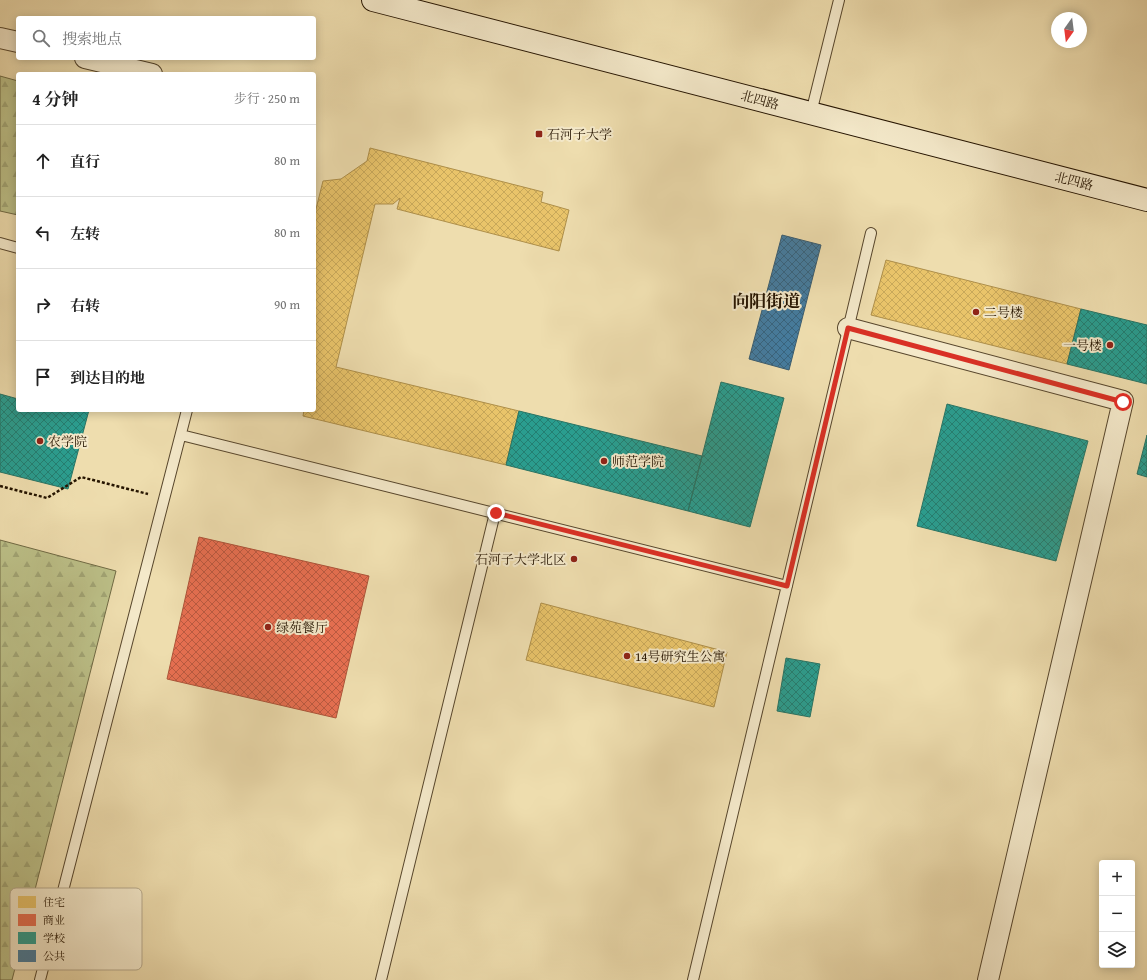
<!DOCTYPE html>
<html lang="zh">
<meta charset="utf-8">
<style>
body{margin:0;font-family:"Gentium Book Plus","Noto Serif SC",serif;background:#f6f6f6;color:#222}
.controls{position:absolute;right:12px;bottom:12px;display:grid;overflow:hidden;border-radius:4px;box-shadow:0 2px 10px #0003}
.controls button{width:36px;height:36px;display:grid;place-items:center;padding:0;border:0;border-bottom:1px solid #e0e0e0;background:#fff;color:#222;font:20px sans-serif}
.compass{position:absolute;left:1051px;top:12px;width:36px;height:36px;border-radius:50%;background:#fff;box-shadow:0 2px 10px #0003;rotate:194deg}
.stop{position:absolute;width:12px;height:12px;margin:-9px;border:3px solid #d93025;border-radius:50%;background:#fff}
.stop.end{background:#d93025;border-color:#fff;box-shadow:0 1px 4px #0008}
.list{margin:0;padding:0;list-style:none}
h2{display:flex;justify-content:space-between;align-items:center;height:52px;margin:0;padding:0 16px;font-size:17px}
h2 small{font-size:13px;font-weight:400;color:#767676}
.list li{display:grid;grid-template-columns:26px 1fr auto;gap:12px;align-items:center;box-sizing:border-box;height:72px;padding:0 16px;border-top:1px solid #e0e0e0}
.list b{display:block;font-size:15px;white-space:nowrap}
.list em{font-size:13px;font-style:normal;color:#767676}
.icon{flex:none;width:22px;height:22px;fill:none;stroke:currentColor;stroke-width:2;stroke-linecap:round;stroke-linejoin:round}
.map{position:relative;flex:none;width:1147px;height:980px;overflow:hidden}
.search{position:absolute;background:#fff;box-shadow:0 2px 10px #0003;left:16px;top:16px;width:300px;height:44px;display:flex;align-items:center;gap:10px;box-sizing:border-box;padding:0 14px;border-radius:4px;color:#767676;font-size:15px}
.panel{position:absolute;background:#fff;box-shadow:0 2px 10px #0003;left:16px;top:72px;width:300px;height:340px;border-radius:4px}
.map>svg:first-child{display:block}
.forest{fill:url(#forest-firs);stroke:#706a44}
.homes{fill:url(#homes-cross-hatch);stroke:#ae8f4a}
.shops{fill:url(#shops-cross-hatch);stroke:#ad5439}
.schools{fill:url(#schools-cross-hatch);stroke:#287464}
.public{fill:url(#public-cross-hatch);stroke:#3b5c6e}
.lines{fill:none;stroke-linecap:round;stroke-linejoin:round}
.lane-casing{stroke:#57462c;stroke-width:12}
.street-casing{stroke:#57462c;stroke-width:22}
.secondary-casing{stroke:#251400;stroke-width:24}
.path{stroke:#251400;stroke-width:2.5;stroke-dasharray:3 2;stroke-linecap:butt}
.lane{stroke:#f4e9ca;stroke-width:10}
.street{stroke:#f4e9ca;stroke-width:20}
.secondary{stroke:#f4e9ca;stroke-width:22}
.route{stroke:#d93025;stroke-width:5}
.poi-dot{fill:#8f2418;stroke:#f4e9ca;stroke-width:1.5}
.labels{text-anchor:middle;dominant-baseline:central;stroke-width:4;stroke-linejoin:round;paint-order:stroke}
.street-label{font-size:13px;fill:#251400;stroke:#f4e9ca}
.poi-label{font-size:13px;fill:#251400;stroke:#f4e9ca;text-anchor:start}
.district-label{font-size:17px;font-weight:bold;fill:#251400;stroke:#f4e9ca}
.key{fill:#f4e9ca;stroke:#b6a98d;stroke-width:1}
.key-label{font-size:11px;fill:#251400}
</style>
<div class="map">
<svg width="1147" height="980" viewBox="0 0 1147 980">
<defs>
<pattern id="forest-firs" width="22" height="20" patternUnits="userSpaceOnUse"><rect width="22" height="20" fill="#bcc088"/><path d="M5 1l3.5 6h-7zM16 11l3.5 6h-7z" fill="#a1a474"/></pattern>
<pattern id="homes-cross-hatch" width="8" height="8" patternUnits="userSpaceOnUse"><rect width="8" height="8" fill="#e9c46a"/><path d="M0 0l8 8M0 8l8-8" fill="none" stroke="#c8a85a"/></pattern>
<pattern id="shops-cross-hatch" width="8" height="8" patternUnits="userSpaceOnUse"><rect width="8" height="8" fill="#e76f51"/><path d="M0 0l8 8M0 8l8-8" fill="none" stroke="#bb5a41"/></pattern>
<pattern id="schools-cross-hatch" width="8" height="8" patternUnits="userSpaceOnUse"><rect width="8" height="8" fill="#2a9d8f"/><path d="M0 0l8 8M0 8l8-8" fill="none" stroke="#247f72"/></pattern>
<pattern id="public-cross-hatch" width="8" height="8" patternUnits="userSpaceOnUse"><rect width="8" height="8" fill="#457b9d"/><path d="M0 0l8 8M0 8l8-8" fill="none" stroke="#39647e"/></pattern>
</defs>
<rect width="100%" height="100%" fill="#eeddae"/>
<filter id="stains"><feTurbulence type="fractalNoise" baseFrequency=".005" numOctaves="4"/><feColorMatrix values="0 0 0 0 .2 0 0 0 0 .09 0 0 0 0 .02 0 0 0 .5 -.17"/></filter>
<radialGradient id="worn" r=".72"><stop offset=".6" stop-color="#630" stop-opacity="0"/><stop offset="1" stop-color="#630" stop-opacity=".3"/></radialGradient>
<!-- forest -->
<path class="forest" d="M0 76 18 81V215L0 211Z
M0 540 116 571 12 980H0Z"/>
<!-- homes -->
<path class="homes" d="M370 148 543 192 541 202 569 210 559 251 397 209 400 198 393 204H375L336 367 519 411 506 465 303 416 304 410H314V217L323 181 341 179 367 161Z
M886 260 1081 309 1067 364 871 315Z
M541 603 727 652 714 707 526 660Z"/>
<!-- shops -->
<path class="shops" d="M199 537 369 576 336 718 167 679Z"/>
<!-- schools -->
<path class="schools" d="M1081 309 1147 325V384L1067 364Z
M721 382 784 398 750 527 688 511Z
M0 394 18 399V410H89L68 489 0 472Z
M947 404 1088 441 1056 561 917 526Z
M519 411 702 456 688 511 506 465Z
M1147 435V477L1137 474Z
M786 658 820 664 810 717 777 711Z"/>
<!-- public -->
<path class="public" d="M782 235 821 245 789 370 749 359Z"/>
<g class="lines">
<!-- lane casing -->
<g class="lane-casing">
<path id="lane" d="M811 113 839 0
M0 243 18 248
M181 435 787 586
M40 980 187 410
M381 980 495 513
M693 980 871 233"/>
</g>
<!-- street casing -->
<g class="street-casing">
<path id="street" d="M0 38 18 42
M85 58 152 74
M848 328 1123 401 988 980"/>
</g>
<!-- secondary casing -->
<g class="secondary-casing">
<path id="secondary" d="M373 0 1147 200"/>
</g>
<!-- path -->
<path class="path" d="M0 486 47 498 81 477 148 494"/>
<!-- lane -->
<use href="#lane" class="lane"/>
<!-- street -->
<use href="#street" class="street"/>
<!-- secondary -->
<use href="#secondary" class="secondary"/>
</g>
<g class="lines">
<!-- route -->
<path class="route" d="M496 513 787 586 848 328 1123 402"/>
</g>
<!-- markers -->
<g class="poi-dot">
<rect x="535" y="130" width="8" height="8" rx="2"/>
<circle cx="976" cy="312" r="4"/>
<circle cx="1110" cy="345" r="4"/>
<circle cx="40" cy="441" r="4"/>
<circle cx="604" cy="461" r="4"/>
<circle cx="574" cy="559" r="4"/>
<circle cx="268" cy="627" r="4"/>
<circle cx="627" cy="656" r="4"/>
</g>
<g class="labels">
<!-- street labels -->
<g class="street-label">
<text transform="translate(760 100) rotate(15)">北四路</text>
<text transform="translate(1074 181) rotate(14)">北四路</text>
</g>
<!-- poi labels -->
<g class="poi-label">
<text x="547" y="134">石河子大学</text>
<text x="984" y="312">二号楼</text>
<text x="1102" y="345" text-anchor="end">一号楼</text>
<text x="48" y="441">农学院</text>
<text x="612" y="461">师范学院</text>
<text x="566" y="559" text-anchor="end">石河子大学北区</text>
<text x="276" y="627">绿苑餐厅</text>
<text x="635" y="656">14号研究生公寓</text>
</g>
<!-- district labels -->
<g class="district-label">
<text x="766" y="300">向阳街道</text>
</g>
</g>
<!-- legend -->
<rect x="10" y="888" width="132" height="82" rx="6" class="key"/>
<rect x="18" y="896" width="18" height="12" fill="#e9c46a"/>
<rect x="18" y="914" width="18" height="12" fill="#e76f51"/>
<rect x="18" y="932" width="18" height="12" fill="#2a9d8f"/>
<rect x="18" y="950" width="18" height="12" fill="#457b9d"/>
<g class="key-label">
<text x="43" y="906">住宅</text>
<text x="43" y="924">商业</text>
<text x="43" y="942">学校</text>
<text x="43" y="960">公共</text>
</g>
<rect width="100%" height="100%" filter="url(#stains)"/>
<rect width="100%" height="100%" fill="url(#worn)"/>
</svg>
<div class="controls">
<button>+</button>
<button>−</button>
<button><svg class="icon" aria-label="layers" viewBox="0 0 24 24"><path d="M12 4l9 5-9 5-9-5zM3 14l9 5 9-5"/></svg></button>
</div>
<svg class="compass" viewBox="-18 -18 36 36"><path d="M0-13l5 13h-10z" fill="#e53935"/><path d="M0 13l5-13h-10z" fill="#767676"/></svg>
<div class="stop" style="left:1123px;top:402px"></div>
<div class="stop end" style="left:496px;top:513px"></div>
<div class="search"><svg class="icon" aria-label="search" viewBox="0 0 24 24"><circle cx="10" cy="10" r="6"/><path d="M15 15l6 6"/></svg>搜索地点</div>
<section class="panel">
<h2>4 分钟<small>步行 · 250 m</small></h2>
<ul class="list">
<li><svg class="icon" aria-label="ahead" viewBox="0 0 24 24"><path d="M12 20V5M6 11l6-6 6 6"/></svg><div><b>直行</b></div><em>80 m</em></li>
<li><svg class="icon" aria-label="left" viewBox="0 0 24 24"><path d="M17 20v-9H6M10 6l-5 5 5 5"/></svg><div><b>左转</b></div><em>80 m</em></li>
<li><svg class="icon" aria-label="right" viewBox="0 0 24 24"><path d="M7 20v-9h11M14 6l5 5-5 5"/></svg><div><b>右转</b></div><em>90 m</em></li>
<li><svg class="icon" aria-label="arrive" viewBox="0 0 24 24"><path d="M6 21V4h12l-3 4 3 4H6"/></svg><div><b>到达目的地</b></div></li>
</ul>
</section>
</div>
